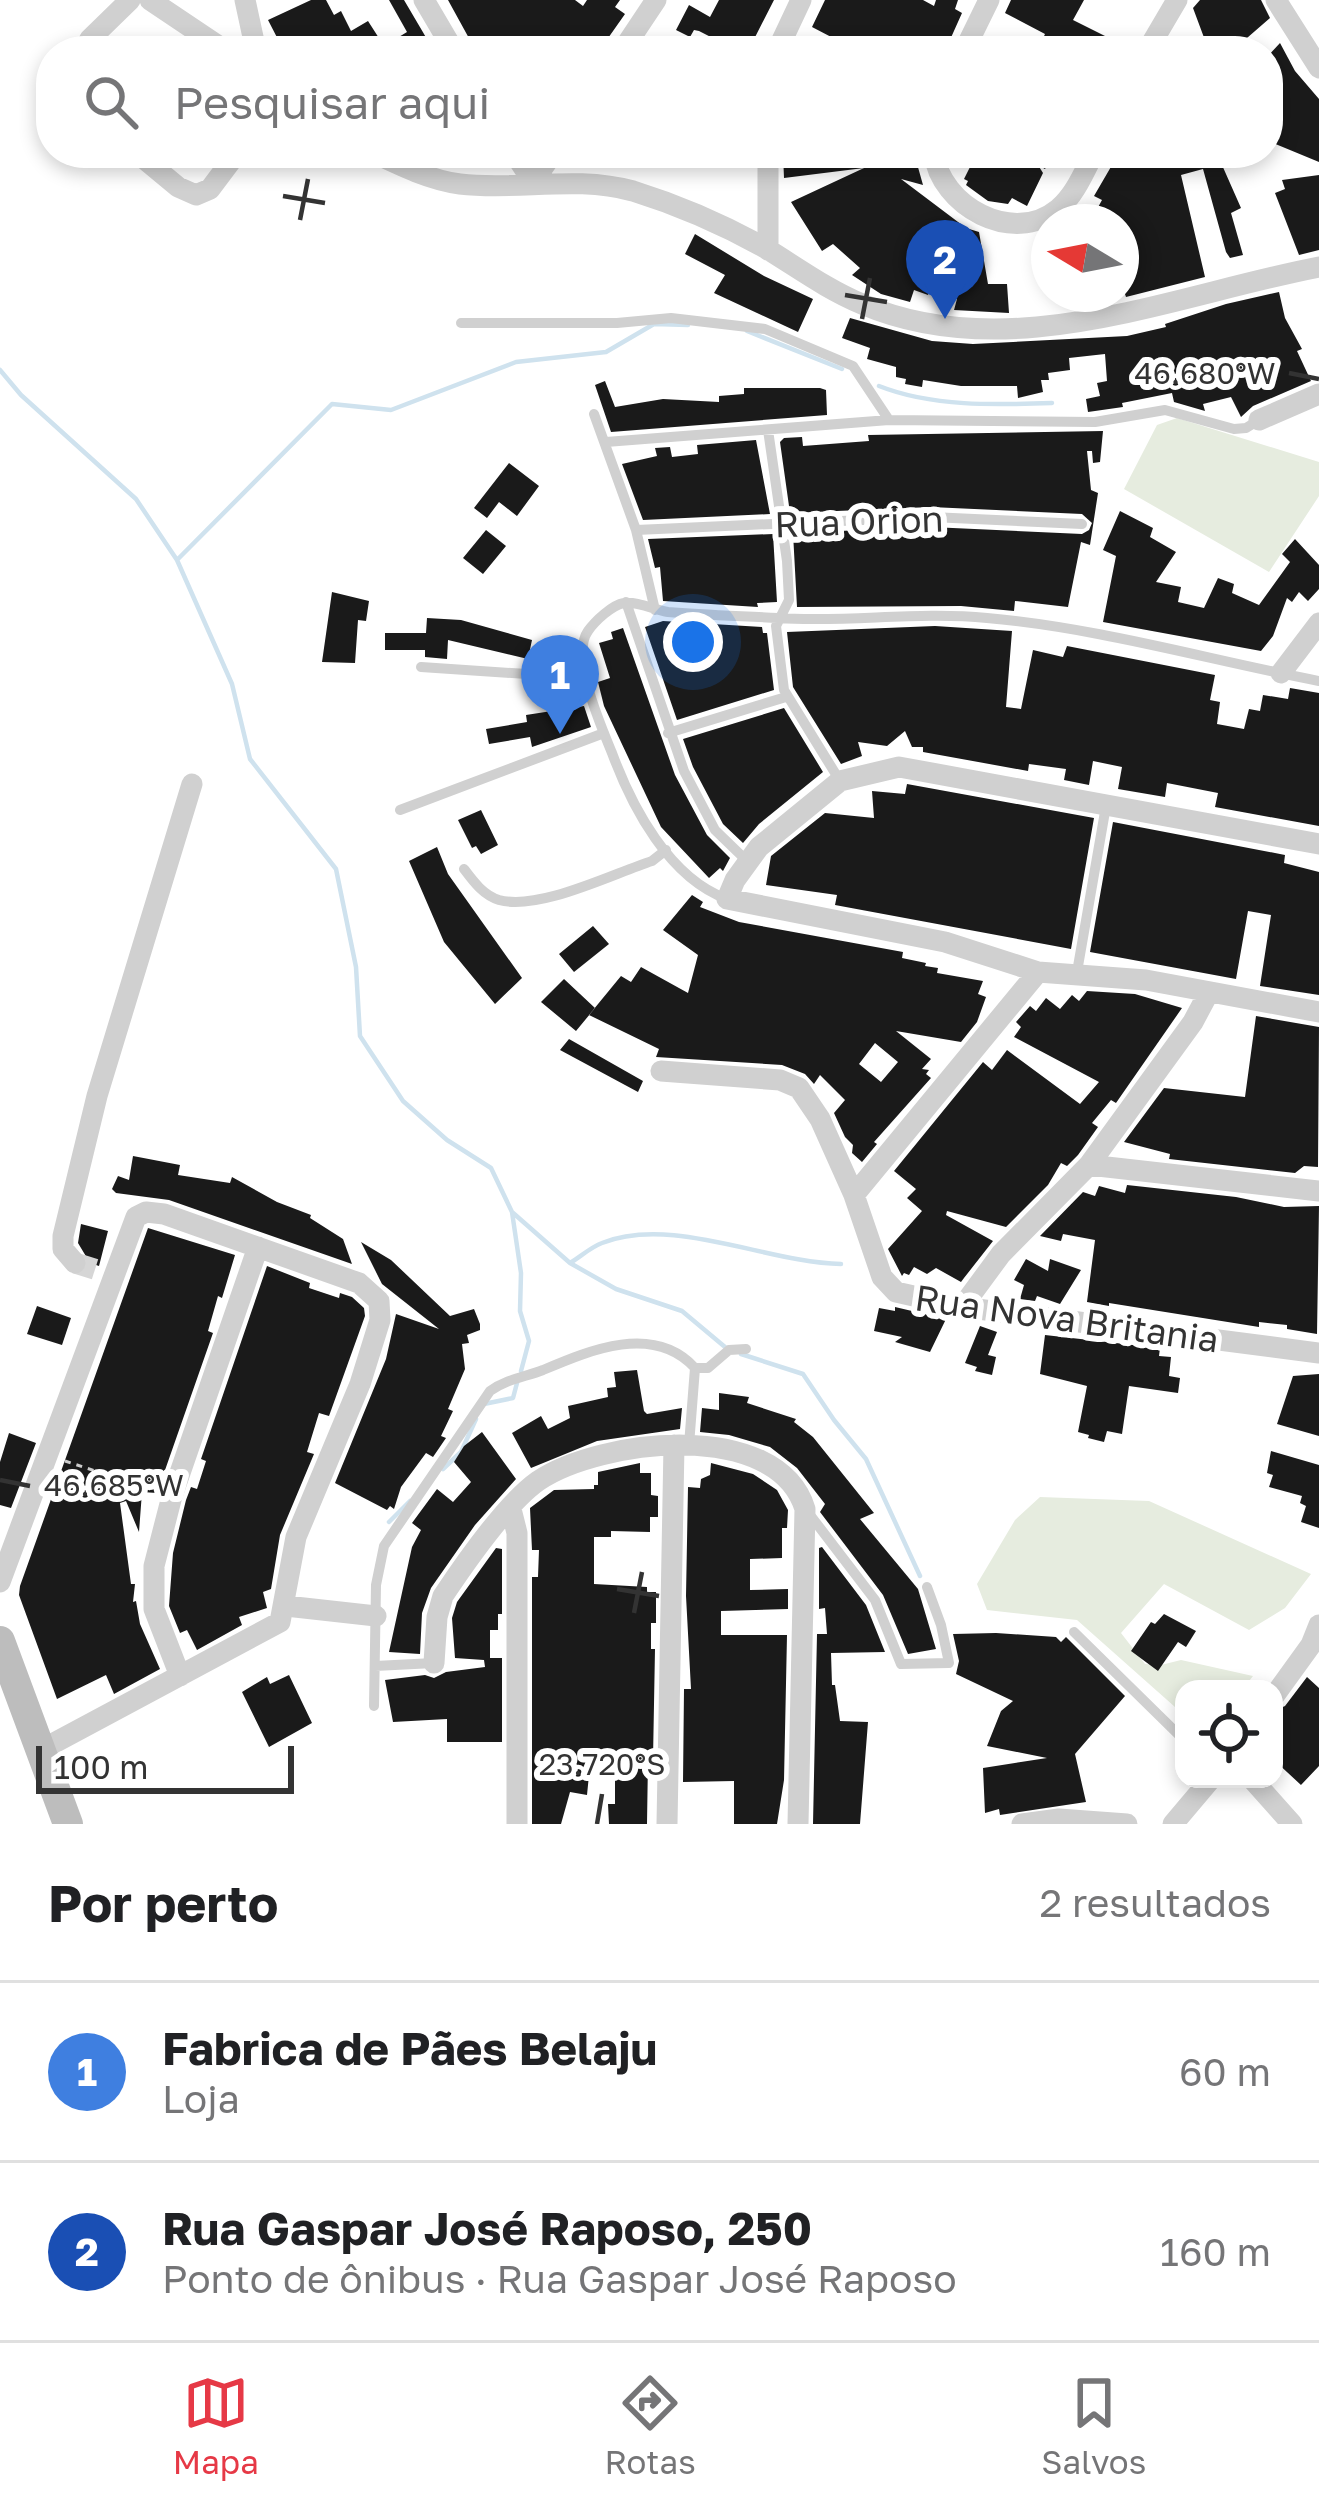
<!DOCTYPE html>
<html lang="pt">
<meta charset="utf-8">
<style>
body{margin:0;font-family:"Golos Text",sans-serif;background:#f6f6f6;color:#202124}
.controls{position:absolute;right:36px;bottom:36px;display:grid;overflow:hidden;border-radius:24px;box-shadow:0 6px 18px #0003}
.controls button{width:108px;height:108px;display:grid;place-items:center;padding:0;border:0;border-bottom:3px solid #e0e0e0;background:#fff;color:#202124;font:60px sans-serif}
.compass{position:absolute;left:1031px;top:204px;width:108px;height:108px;border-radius:50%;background:#fff;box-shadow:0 6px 18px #0003;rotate:280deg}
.scale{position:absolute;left:36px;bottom:30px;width:258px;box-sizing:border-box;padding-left:12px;border:6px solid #333;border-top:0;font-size:33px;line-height:42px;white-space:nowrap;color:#333;-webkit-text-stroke:9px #fff;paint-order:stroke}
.you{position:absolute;left:693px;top:642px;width:42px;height:42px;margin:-30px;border:9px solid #fff;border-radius:50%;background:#1a73e8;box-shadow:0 0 0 18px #1a73e833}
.badge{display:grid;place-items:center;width:78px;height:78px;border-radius:50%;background:#e63946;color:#fff;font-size:39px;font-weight:700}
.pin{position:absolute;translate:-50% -99px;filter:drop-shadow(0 3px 6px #0008)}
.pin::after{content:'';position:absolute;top:63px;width:42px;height:36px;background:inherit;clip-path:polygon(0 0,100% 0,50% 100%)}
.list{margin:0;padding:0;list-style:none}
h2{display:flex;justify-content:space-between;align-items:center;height:156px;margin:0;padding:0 48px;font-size:51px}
h2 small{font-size:39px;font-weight:400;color:#757577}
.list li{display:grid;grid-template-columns:78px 1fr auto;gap:36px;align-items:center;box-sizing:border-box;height:180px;padding:0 48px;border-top:3px solid #e0e0e0}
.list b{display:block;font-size:45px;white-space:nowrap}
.list p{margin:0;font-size:39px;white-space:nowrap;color:#757577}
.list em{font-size:39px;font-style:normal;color:#757577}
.icon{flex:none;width:66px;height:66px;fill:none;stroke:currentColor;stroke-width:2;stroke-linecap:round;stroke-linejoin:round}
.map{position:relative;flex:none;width:1319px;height:1824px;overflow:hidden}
.search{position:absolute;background:#fff;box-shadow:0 6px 18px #0003;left:36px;right:36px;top:36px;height:132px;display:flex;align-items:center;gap:30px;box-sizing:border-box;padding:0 42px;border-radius:48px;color:#757577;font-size:45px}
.sheet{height:516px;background:#fff}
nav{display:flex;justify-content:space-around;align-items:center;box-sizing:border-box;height:168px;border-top:3px solid #e0e0e0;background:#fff;font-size:33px;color:#757577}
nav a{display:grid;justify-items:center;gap:6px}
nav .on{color:#e63946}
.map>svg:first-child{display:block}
.green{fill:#e6ecdf}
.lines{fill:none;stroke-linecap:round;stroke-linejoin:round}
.stream{stroke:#cfe2ee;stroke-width:4.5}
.building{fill:#1a1a1a;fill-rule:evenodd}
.street-tunnel{stroke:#d6d6d6;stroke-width:21;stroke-dasharray:21 10;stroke-linecap:butt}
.path{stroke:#cdcdcd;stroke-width:3;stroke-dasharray:6 6;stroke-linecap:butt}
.lane{stroke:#d0d0d0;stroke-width:10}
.street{stroke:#d0d0d0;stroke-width:21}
.secondary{stroke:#bdbdbd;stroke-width:30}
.ticks{fill:none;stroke:#333;stroke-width:4.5}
.labels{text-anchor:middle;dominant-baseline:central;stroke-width:12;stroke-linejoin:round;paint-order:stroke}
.street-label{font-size:36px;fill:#333;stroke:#fff}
.ticks-label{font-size:30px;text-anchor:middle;fill:#333;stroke:#fff;stroke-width:12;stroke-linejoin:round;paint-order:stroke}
</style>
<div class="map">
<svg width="1319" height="1824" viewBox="0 0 1319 1824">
<rect width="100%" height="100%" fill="#fff"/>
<!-- green -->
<path class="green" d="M1177 418 1319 462V496L1269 572 1124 489 1157 425Z
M1040 1497 1149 1501 1311 1574 1285 1608 1249 1630 1164 1584 1121 1633 1145 1664 1161 1665 1181 1660 1253 1676 1243 1689H1184V1715L1077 1620 987 1610 977 1584 1015 1520Z"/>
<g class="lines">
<!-- stream -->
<path class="stream" d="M747 331 842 369
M0 370 21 395 136 499 177 560 232 684 250 759 336 869 356 967 360 1036 403 1101 447 1140 491 1168 512 1212 570 1263C580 1257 591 1247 602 1243 672 1215 768 1263 841 1264
M879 386C932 407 995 405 1052 403
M177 560 332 404 391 410 516 362 606 352 654 324 688 325
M512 1212 521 1273 520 1311 529 1341 521 1371
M570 1263 616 1289 682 1311 725 1347
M741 1354 803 1374 834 1420 866 1459 920 1576
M484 1404 513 1398 517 1383
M443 1469 461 1452 476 1419
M389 1522 410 1501"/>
</g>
<!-- building -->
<path class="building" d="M311 0H326L334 15 341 11 351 31 368 21 384 46 407 32 389 0H404L434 51H284L268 20Z
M448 0H575L583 6 587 0H620L615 7 625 14 599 51H476Z
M719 0H774L748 51H738L699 31 694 30 690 37 676 30 689 5 710 17Z
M825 0H923L934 6 936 0H958L955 9 962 13 945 51H858L812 27Z
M1011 0H1084L1073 20 1107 37 1100 50 1089 43 1084 51H1037L1045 34 1005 13Z
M1200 0H1261L1270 18 1232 51H1209L1193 8Z
M1280 43 1295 71 1319 99V162L1268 141V56Z
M889 153 890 163 914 153 923 185 901 179 966 228 979 232 988 284H1007L1009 313 954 310 957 299 930 289 928 295 914 290 910 302 881 294 852 275 860 268 833 244 822 251 791 202 864 168 784 178 783 154Z
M977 153H1054L1045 169 1038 165 1043 173 1027 206 1012 198 1008 204 988 201 966 185 968 181 964 179Z
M1119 153H1194L1214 168 1222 165 1241 208 1231 213 1243 255 1230 258 1226 252 1203 169 1181 175 1205 277 1126 297 1121 282V222H1090L1102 200 1094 196Z
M1319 175V250L1299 255 1275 193 1285 189 1282 180Z
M695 234 764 276 813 299 798 332 714 293 725 275 685 254Z
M1279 292 1285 318 1302 349 1297 351 1311 381 1253 406 1241 417 1231 397 1203 404 1205 411 1174 402 1172 393 1122 403 1123 407 1088 412 1086 399 1100 396 1097 383 1107 381 1105 354 1069 358 1070 370 1048 373 1049 380H1041L1043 392 1018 398 1017 386H961L923 380 922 387 905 384 906 379 896 377V367L867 359 870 348 842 338 850 318 932 341 973 344 1127 336 1166 327 1165 324 1226 304Z
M605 381 615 407 663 399 719 402V396L744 394V388H820L826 390 827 415 611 432 595 385Z
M1103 431 1100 462 1093 463 1092 451H1087L1091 490 1098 493 1090 545 1081 542 1068 607 1015 601 1014 611 961 606 797 607 793 533 931 527 1082 534 1089 530 1092 523 1082 514 931 507 790 513 780 442 784 438 802 437 803 446 869 441 868 435Z
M756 440 770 514 643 520 622 464 657 456 655 448 670 447 672 457 698 454 697 445Z
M509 463 539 486 517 516 499 502 487 518 474 508Z
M1120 511 1153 528 1150 537 1176 552 1156 582 1181 587 1178 602 1204 608 1218 578 1234 584 1232 593 1259 605 1290 562 1282 554 1295 539 1319 565V589L1308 601 1299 592 1292 602 1287 598 1273 636 1261 651 1103 622 1116 556 1103 550Z
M486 530 506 546 483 574 463 558Z
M773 534 777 602 757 603 758 607 663 601 660 567 655 568 648 539Z
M332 592 369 601 366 621 358 620 355 663 322 662Z
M427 618 461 620 532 640 528 659 448 640 447 659 425 657V650H385V633H426Z
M663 621 762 627 763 633H767L774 690 677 720 645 627Z
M935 626 1012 631 1006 707 1021 709 1033 650 1063 657 1067 646 1215 675 1210 700 1220 702 1217 724 1244 729 1249 709 1260 711 1263 695 1288 699 1290 688 1319 693V826L1215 807 1218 793 1167 783 1165 797 1118 789 1122 767 1093 761 1089 785 1064 780 1066 769 1029 764 1028 771 923 752V747H912L905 731 887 746 858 742 862 756 841 764 793 687 787 632Z
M623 628 675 775 707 835 730 858 723 871 720 868 709 878 661 827 604 706 598 682 610 678 599 643 613 639 611 632Z
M584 706 591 727 532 747 530 737 489 744 486 729 527 722 526 715Z
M784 708 823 772 759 824 743 843 723 824 693 767 683 739Z
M907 784 1094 818 1071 949 835 905 837 895 766 885 771 856 825 813 874 818 872 791 905 794Z
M481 810 498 845 481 854 476 846 472 848 458 820Z
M1113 822 1285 855 1284 863 1319 872V995L1260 986 1271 915 1248 911 1236 979 1090 952Z
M437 847 448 874 522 978 495 1004 444 942 409 861Z
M692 895 703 902 700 907 739 922 903 952 902 958 926 963 925 966 938 968 937 973 983 981 978 994 986 997 977 1022 961 1042 896 1031 931 1059 922 1069 929 1070 926 1074 931 1078 874 1142 877 1144 862 1162 852 1153 853 1145 845 1137 834 1113 845 1100 820 1075 814 1084 805 1074 782 1065 656 1057 659 1049 589 1015 621 976 631 982 641 967 688 993 698 955 663 930ZM875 1043 898 1062 881 1082 859 1064Z
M593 926 609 944 574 972 559 954Z
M564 979 595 1008 576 1031 541 1002Z
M1087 991 1135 994 1182 1008 1116 1103 1111 1100 1092 1123 1098 1127 1078 1155 1067 1166 1061 1163 1048 1185 1006 1227 947 1211 946 1215 993 1241 964 1278 961 1282 936 1268 927 1274 914 1267 909 1275 904 1273 902 1276 888 1249 922 1211 907 1198 916 1189 894 1171 983 1062 992 1070 1007 1050 1080 1104 1099 1082 1014 1037 1021 1027 1016 1022 1030 1006 1036 1011 1046 998 1060 1009 1072 995 1079 1001Z
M1256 1016 1319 1027 1318 1167 1304 1166 1295 1173 1169 1159 1170 1154 1124 1142 1164 1088 1245 1097Z
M569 1039 643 1081 638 1092 560 1050Z
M133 1156 180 1165 178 1175 230 1183 232 1177 277 1202 311 1215 310 1218 343 1239 352 1264 169 1200 116 1193 112 1189 118 1176 129 1180Z
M1127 1185 1236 1197 1284 1207 1319 1206 1317 1334 1287 1329V1325L1259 1322V1327L1109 1303V1306L1087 1302 1095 1240 1063 1234 1061 1241 1040 1236 1083 1192 1095 1196 1099 1186 1125 1193Z
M81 1224 108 1231 99 1266 90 1263 78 1243Z
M148 1228 235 1255 222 1298 218 1296 208 1331 213 1333 157 1493 142 1492 139 1532 126 1501 120 1503 131 1584H135L133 1602 136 1601 140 1624 160 1669 114 1694 106 1675 57 1699 19 1595 20 1586Z
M361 1242 391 1260 450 1316 474 1309 480 1324V1330L467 1335 469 1343 462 1344 465 1369 448 1409 453 1411 441 1436 446 1438 433 1457 426 1453 401 1487 394 1509 390 1506 387 1510 335 1483 386 1359 396 1314 439 1329 382 1284Z
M1026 1259 1048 1271 1050 1259 1081 1270 1060 1304 1037 1296 1035 1301 1020 1299 1024 1285 1014 1280Z
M267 1266 310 1283 309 1288 339 1298 340 1293 352 1297 364 1308 365 1316 329 1416 319 1413 307 1452 314 1454 280 1535 271 1589 263 1592 267 1608 239 1617 242 1625 197 1650 187 1630 180 1633 169 1606 173 1553 186 1500 191 1487 197 1489 206 1461 201 1459Z
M37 1306 71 1318 62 1345 27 1334Z
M895 1307 946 1319 930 1352 895 1342 902 1337 874 1331 879 1308 895 1311Z
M980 1326 997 1332 988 1355 996 1357 992 1375 975 1371 977 1367 965 1363Z
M1045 1335 1160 1348 1159 1356 1171 1357 1169 1376 1180 1378 1178 1393 1129 1386 1122 1434 1107 1431 1104 1442 1088 1438 1089 1435 1078 1432 1087 1386 1040 1374Z
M637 1370 644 1411 647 1414 682 1408 680 1429 597 1441 531 1468 512 1433 541 1416 548 1429 570 1418 568 1406 608 1397 607 1388 616 1387 614 1372Z
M1319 1374V1436L1277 1424 1293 1376Z
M719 1393 749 1397 747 1403 796 1419 794 1422 813 1437 874 1513 860 1519 918 1589 936 1649 908 1654 883 1595 820 1512 825 1504 797 1468 770 1447 729 1435 700 1432 702 1408 719 1410Z
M482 1432 516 1479 475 1525 431 1588 422 1613 420 1654 389 1652 412 1547 421 1530 412 1523 437 1489 453 1502 471 1482 454 1462 464 1446Z
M9 1433 36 1443 11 1508 0 1505V1462Z
M1271 1451 1319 1465V1528L1301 1522 1306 1506 1300 1503 1302 1496 1269 1487 1273 1475 1267 1473Z
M640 1463V1473H651V1495L658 1496V1517H650V1532L611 1531V1537H594V1584L647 1587V1592H656V1623H651V1649H655L653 1759H648L647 1824H609L608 1804H615V1765H590L587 1795 570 1792 561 1824H532V1577H538L539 1550H532L530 1508 554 1490 594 1489V1485H598V1472Z
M711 1463 753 1474 777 1490 788 1510 787 1528H782V1558L750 1559V1590L788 1589V1609L721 1611V1635H787L784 1780 777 1824H734V1781L683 1782 684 1689H691L686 1596 688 1487 700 1488 701 1479 710 1475Z
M822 1547 866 1605 885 1652 831 1653 832 1685H835L840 1721 868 1722 860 1824H813L817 1634H827L825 1608 819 1609V1548Z
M496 1548 502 1549V1614H498V1630H490V1658H502V1742H447V1719L393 1722 385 1680 425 1675 434 1678 446 1672 485 1667 484 1660 455 1658 452 1618 457 1602Z
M1164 1614 1196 1631 1186 1647 1178 1642 1158 1671 1131 1651 1151 1622 1155 1624Z
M996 1633 1056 1637 1061 1642 1066 1637 1125 1696 1075 1754 1086 1802 1000 1815 999 1809 985 1813 983 1768 1047 1758 987 1746 1001 1711 1013 1701 956 1674 959 1661 953 1634Z
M289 1675 312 1723 269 1747 242 1692 267 1677 270 1684Z
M1307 1677 1319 1688V1766L1301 1785 1274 1760V1711L1285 1706Z"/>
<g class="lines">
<!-- street-tunnel -->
<path class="street-tunnel" d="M75 1263 97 1270"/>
<!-- path -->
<path class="path" d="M65 1461 153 1490"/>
<!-- lane -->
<path class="lane" d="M461 323H617L671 318 765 329 853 366 889 420
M594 414 636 530 655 610
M768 430 787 561 789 600 776 626 784 690 840 781
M606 442 889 420 1095 422 1165 410 1234 429 1246 428 1259 420
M636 530 931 517 1082 524
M626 602 684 771 715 830 747 861
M421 667 586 678
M668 733 786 697
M400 810 604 733
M464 869C473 881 483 895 499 900 539 911 612 874 652 861L666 850
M727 899C669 878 632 807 612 753 601 726 570 656 588 631 595 621 612 605 624 603 637 601 655 610 668 612 704 615 741 616 778 618 847 623 917 611 987 618 1100 628 1209 660 1319 681
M1077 972 1106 806
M695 1368H708L729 1350 746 1349
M807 1511 875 1600 901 1664 949 1663 941 1625 927 1587
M1074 1632 1184 1740
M375 1666 434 1663
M374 1706 376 1585 384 1546 490 1391C507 1379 525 1377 543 1370 590 1350 654 1323 695 1368L689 1445"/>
<!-- street -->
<path class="street" d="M150 0 226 51
M245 0 256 51
M424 0 454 51
M1276 0 1319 68
M83 51 90 39 130 0
M622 51 656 0
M777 51 801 0
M964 51 989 0
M1147 51 1177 0
M137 153 178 187 196 195 210 189 237 153
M374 153C401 166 430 180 460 184 519 191 574 175 633 191 678 205 726 226 767 249 798 268 828 290 862 304 1009 367 1173 295 1319 267
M514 153 533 182
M768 153V250
M934 153C940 206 1013 246 1058 209 1075 195 1084 172 1094 153
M533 182 553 153
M1259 420 1319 394
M1281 673 1319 623
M1319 844 899 767 840 781 759 847 735 880 727 899 945 942 1038 972 1146 980 1319 1012
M661 1071 780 1080 799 1088 820 1119 854 1195 882 1277 896 1292 962 1307 1319 1353
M1089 1165 1319 1191
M854 1195 1038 972
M75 1263 63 1249V1236L97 1096 192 784
M962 1307 1001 1254 1089 1165 1193 1022 1209 992
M511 1509 517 1533V1824
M0 1582 136 1217 146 1212 164 1214 359 1283 379 1301 380 1320 360 1384 296 1537 280 1622 41 1750
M286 1606 376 1616
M434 1663 437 1617 443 1596C465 1563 507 1503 538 1481 600 1439 777 1418 805 1509L798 1824
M180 1676 154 1609V1566L172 1496 258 1247
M1274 1696 1311 1645 1319 1625
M1252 1779 1292 1824
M667 1824 674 1445
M1022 1824 1059 1819 1127 1824
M1173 1824 1211 1779"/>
<!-- secondary -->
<path class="secondary" d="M0 1641 68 1824"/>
</g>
<!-- ticks -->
<path class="ticks" d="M283 196 325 203M300 220 308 179M845 295 887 302M862 319 870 278M1289 373 1319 379M0 1480 30 1486M617 1589 659 1596M634 1613 642 1572M597 1824 602 1794"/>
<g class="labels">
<!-- street labels -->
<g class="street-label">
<text transform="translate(859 521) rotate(-2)">Rua Orion</text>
<text transform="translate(1067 1318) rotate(8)">Rua Nova Britania</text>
</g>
</g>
<g class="ticks-label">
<text x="1205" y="384">46.680°W</text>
<text x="114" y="1496">46.685°W</text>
<text x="602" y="1775">23.720°S</text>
</g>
</svg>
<div class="controls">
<button><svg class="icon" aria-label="locate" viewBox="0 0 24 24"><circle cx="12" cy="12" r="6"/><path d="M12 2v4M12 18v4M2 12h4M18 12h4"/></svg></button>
</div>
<svg class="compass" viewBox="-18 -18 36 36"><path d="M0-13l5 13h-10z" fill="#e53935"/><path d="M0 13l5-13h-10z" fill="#757577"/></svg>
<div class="scale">100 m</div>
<div class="you"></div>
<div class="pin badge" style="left:560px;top:734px;background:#3f7fe0">1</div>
<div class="pin badge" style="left:945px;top:319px;background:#1a4fb4">2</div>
<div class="search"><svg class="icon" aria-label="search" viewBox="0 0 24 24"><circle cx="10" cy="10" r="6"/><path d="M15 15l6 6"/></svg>Pesquisar aqui</div>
</div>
<section class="sheet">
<h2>Por perto<small>2 resultados</small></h2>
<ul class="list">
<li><span class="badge" style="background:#3f7fe0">1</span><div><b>Fabrica de Pães Belaju</b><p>Loja</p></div><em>60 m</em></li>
<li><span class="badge" style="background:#1a4fb4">2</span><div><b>Rua Gaspar José Raposo, 250</b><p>Ponto de ônibus · Rua Gaspar José Raposo</p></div><em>160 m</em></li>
</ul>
</section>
<nav>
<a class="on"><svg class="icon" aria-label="map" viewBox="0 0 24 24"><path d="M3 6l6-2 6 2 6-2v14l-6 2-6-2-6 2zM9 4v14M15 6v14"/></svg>Mapa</a>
<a><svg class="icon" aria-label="directions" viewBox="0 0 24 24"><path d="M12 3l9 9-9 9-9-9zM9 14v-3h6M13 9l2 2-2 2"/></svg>Rotas</a>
<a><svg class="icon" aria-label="saved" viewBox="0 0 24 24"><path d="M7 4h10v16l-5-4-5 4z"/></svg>Salvos</a>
</nav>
